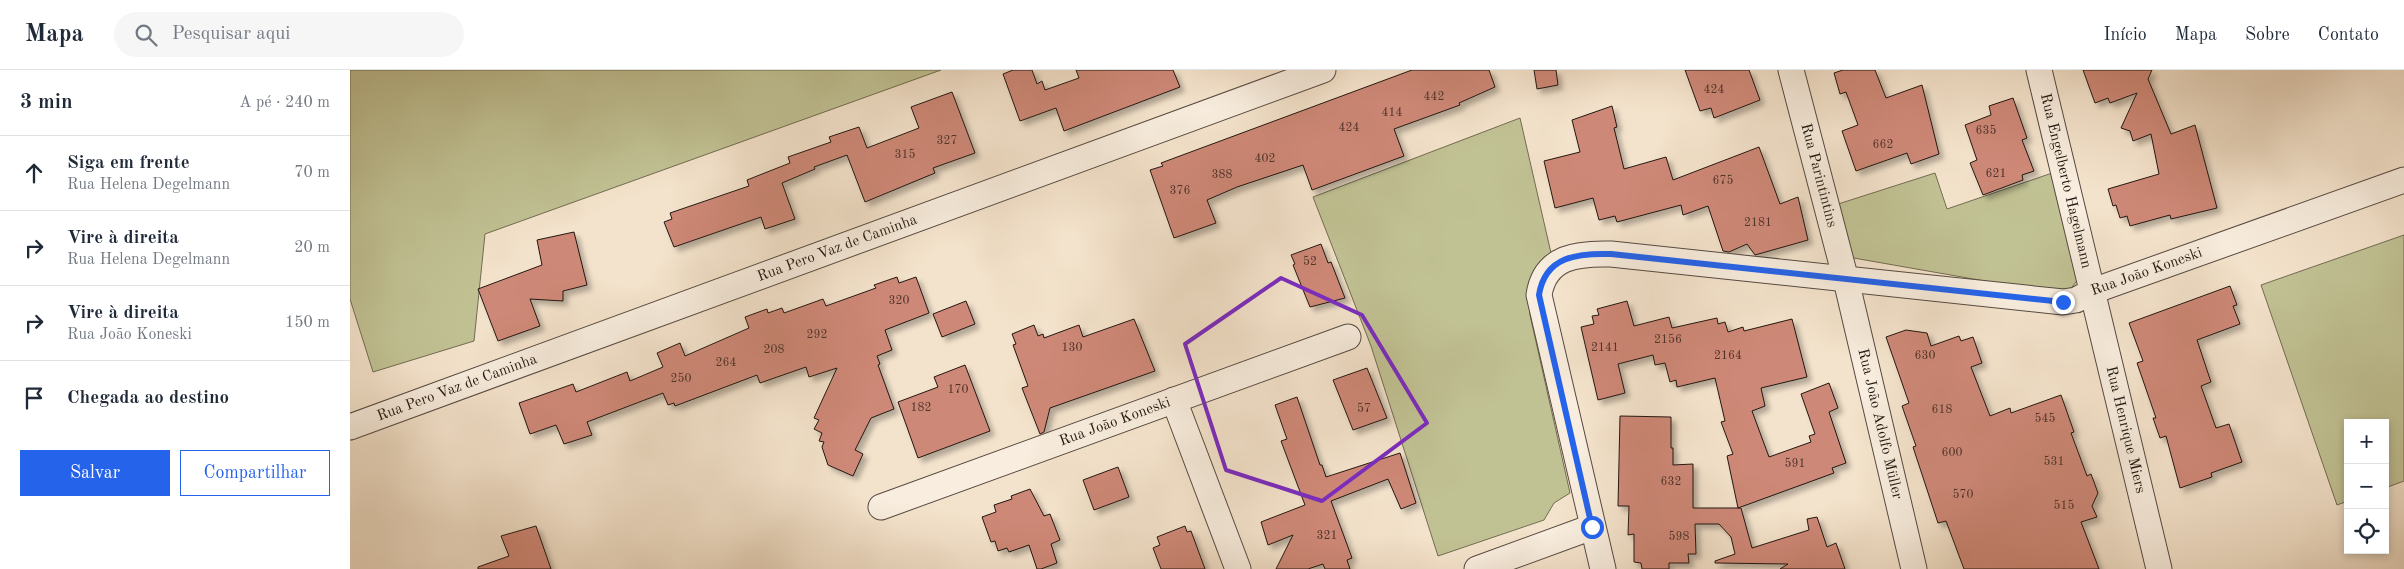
<!DOCTYPE html>
<html lang="pt">
<meta charset="utf-8">
<style>
body{margin:0;font-family:"Old Standard TT",serif;background:#f6f6f7;color:#1f2937}
.controls{position:absolute;right:15px;bottom:15px;display:grid;overflow:hidden;border-radius:0px;box-shadow:0 2px 8px #0003}
.controls button{width:45px;height:45px;display:grid;place-items:center;padding:0;border:0;border-bottom:1px solid #e0e1e3;background:#fff;color:#1f2937;font:25px sans-serif}
.stop{position:absolute;width:15px;height:15px;margin:-11px;border:4px solid #2563eb;border-radius:50%;background:#fff}
.stop.end{background:#2563eb;border-color:#fff;box-shadow:0 1px 5px #0008}
.list{margin:0;padding:0;list-style:none}
h2{display:flex;justify-content:space-between;align-items:center;height:65px;margin:0;padding:0 20px;font-size:21px}
h2 small{font-size:16px;font-weight:400;color:#747a83}
.list li{display:grid;grid-template-columns:32px 1fr auto;gap:15px;align-items:center;box-sizing:border-box;height:75px;padding:0 20px;border-top:1px solid #e0e1e3}
.list b{display:block;font-size:19px;white-space:nowrap}
.list p{margin:0;font-size:16px;white-space:nowrap;color:#747a83}
.list em{font-size:16px;font-style:normal;color:#747a83}
.actions{display:flex;gap:10px;padding:15px 20px}
.actions a{flex:1;padding:11px 0;border:1px solid #2563eb;border-radius:0px;text-align:center;font-size:18px;color:#2563eb}
.actions .main{background:#2563eb;color:#fff}
.icon{flex:none;width:28px;height:28px;fill:none;stroke:currentColor;stroke-width:2;stroke-linecap:round;stroke-linejoin:round}
.map{position:relative;flex:none;width:2054px;height:499px;overflow:hidden}
header{display:flex;align-items:center;gap:30px;box-sizing:border-box;height:70px;padding:0 25px;background:#fff;border-bottom:1px solid #e0e1e3}
header strong{font-size:24px}
nav{display:flex;gap:28px;margin-inline-start:auto;font-size:18px}
.search{width:350px;height:45px;background:#f6f6f7;display:flex;align-items:center;gap:12px;box-sizing:border-box;padding:0 18px;border-radius:28px;color:#747a83;font-size:19px}
main{display:flex}
aside{flex:1;background:#fff}
.map>svg:first-child{display:block}
.green{fill:#c1c294;stroke:#726c52}
.building{fill:#ce8877;stroke:#221711;filter:url(#shadow)}
.lines{fill:none;stroke-linecap:round;stroke-linejoin:round}
.street-casing{stroke:#564a40;stroke-width:27}
.street{stroke:#f8edde;stroke-width:25}
.route{stroke:#2563eb;stroke-width:6}
.marked{fill:none;stroke:#7b2cbf;stroke-width:4;stroke-linejoin:round}
.labels{text-anchor:middle;dominant-baseline:central;stroke-width:4;stroke-linejoin:round;paint-order:stroke}
.number-label{font-size:12px;fill:#4d332a}
.street-label{font-size:15px;fill:#221711;stroke:#f8edde}
</style>
<header>
<strong>Mapa</strong>
<div class="search"><svg class="icon" aria-label="search" viewBox="0 0 24 24"><circle cx="10" cy="10" r="6"/><path d="M15 15l6 6"/></svg>Pesquisar aqui</div>
<nav><a>Início</a><a>Mapa</a><a>Sobre</a><a>Contato</a></nav>
</header>
<main>
<aside>
<h2>3 min<small>A pé · 240 m</small></h2>
<ul class="list">
<li><svg class="icon" aria-label="ahead" viewBox="0 0 24 24"><path d="M12 20V5M6 11l6-6 6 6"/></svg><div><b>Siga em frente</b><p>Rua Helena Degelmann</p></div><em>70 m</em></li>
<li><svg class="icon" aria-label="right" viewBox="0 0 24 24"><path d="M7 20v-9h11M14 6l5 5-5 5"/></svg><div><b>Vire à direita</b><p>Rua Helena Degelmann</p></div><em>20 m</em></li>
<li><svg class="icon" aria-label="right" viewBox="0 0 24 24"><path d="M7 20v-9h11M14 6l5 5-5 5"/></svg><div><b>Vire à direita</b><p>Rua João Koneski</p></div><em>150 m</em></li>
<li><svg class="icon" aria-label="arrive" viewBox="0 0 24 24"><path d="M6 21V4h12l-3 4 3 4H6"/></svg><div><b>Chegada ao destino</b></div></li>
</ul>
<div class="actions"><a class="main">Salvar</a><a>Compartilhar</a></div>
</aside>
<div class="map">
<svg width="2054" height="499" viewBox="0 0 2054 499">
<defs>
<filter id="shadow"><feDropShadow dx="4.5" dy="4.5" stdDeviation="2.5" flood-color="#0004"/></filter>
</defs>
<rect width="100%" height="100%" fill="#f4e3cc"/>
<filter id="stains"><feTurbulence type="fractalNoise" baseFrequency=".004" numOctaves="4"/><feColorMatrix values="0 0 0 0 .2 0 0 0 0 .09 0 0 0 0 .02 0 0 0 .5 -.17"/></filter>
<radialGradient id="worn" r=".72"><stop offset=".6" stop-color="#630" stop-opacity="0"/><stop offset="1" stop-color="#630" stop-opacity=".3"/></radialGradient>
<!-- green -->
<path class="green" d="M0 0H591L135 164 124 271 23 302 0 229Z
M1170 48 1201 183 1188 197 1180 230V245L1220 423 1204 433 1194 450 1088 486 1021 276 963 127Z
M1708 101 1733 203 1719 221 1703 223 1498 187 1485 135 1585 103 1597 139Z
M2054 165V411L2035 418V353H1998V431L1987 435 1911 215Z"/>
<!-- building -->
<path class="building" d="M663 0H682L687 14 692 11 695 20 729 8 726 0H823L830 17 714 61 706 38 670 51 653 4Z
M1062 0H1139L1145 17 1109 33 1110 35 1044 59 1054 86 962 120 953 95 887 117 857 130 866 153 824 168 800 100 813 96 811 93Z
M1184 0H1206L1208 15 1187 19Z
M1335 0H1399L1410 30 1364 48 1361 38 1350 41Z
M1493 0H1525L1536 28 1572 15 1589 84 1561 94 1557 83 1506 101 1492 61 1508 55 1496 22 1490 24 1484 3Z
M1733 0H1802L1798 9 1821 64 1845 55 1867 138 1821 149 1820 145 1780 156 1777 146 1770 148 1766 135 1763 136 1758 119 1809 104 1801 64 1783 71 1780 61 1771 58 1787 23 1760 33 1758 28 1745 33Z
M602 22 625 83 583 98 585 103 515 132 497 85 464 97 465 99 432 113 445 149 415 159 411 147 324 177 314 152 322 149 320 143 399 116 397 110 440 93 438 87 481 72 479 67 509 57 517 78 569 58 561 37Z
M1663 28 1677 68 1672 70 1684 101 1672 105 1673 110 1633 125 1620 93 1627 90 1615 55 1641 45 1639 36Z
M1262 36 1267 57 1264 58 1274 99 1316 87 1323 110 1409 77 1430 134 1448 127 1458 170 1405 185 1397 174 1379 182 1373 181 1358 136 1333 145 1331 135 1267 152 1265 146 1249 150 1243 128 1205 138 1194 91 1230 82 1222 50Z
M224 162 237 215 213 221V231L180 229 190 256 148 271 128 219 192 195 187 170Z
M971 174 978 193 981 192 995 228 960 237 943 195 945 194 941 185Z
M547 207 549 213 566 207 579 243 535 260 542 280 527 286 530 294 528 295 544 339 521 348 505 380 513 384 503 406 478 395 472 377 474 372 469 371 472 363 464 359 469 350 464 348 487 298 459 307 456 297 410 313 407 305 325 336 324 333 318 335 313 323 237 352 242 365 214 374 206 355 180 364 169 333 223 314 226 322 277 302 280 311 313 297 307 283 330 273 335 286 399 258 395 247 417 239 418 243 432 238 434 243 473 229 476 236 526 218 524 215Z
M1880 216 1887 235 1883 236 1890 254 1847 270 1861 312 1851 316 1866 358 1879 354 1892 392 1861 403 1862 407 1830 418 1816 366 1810 368 1803 348H1806L1787 293 1793 291 1779 253Z
M616 231 625 254 592 267 583 244Z
M1277 231 1284 256 1319 247 1322 258 1367 248 1368 254 1375 252 1378 262 1393 257 1394 261 1442 249 1457 307 1411 318 1415 336 1402 341 1419 387 1461 372 1459 366 1465 364 1451 324 1479 313 1488 338 1479 342 1496 393 1482 398 1484 403 1388 438H1391L1402 478 1459 460 1457 449 1467 447 1477 477 1486 473 1495 499H1430L1438 494 1365 493V491L1385 484 1381 467 1369 454H1345L1346 484H1338L1339 493H1319V499H1292L1291 493 1284 492V464L1278 465 1279 436H1268L1270 346 1321 347V378H1323V395L1343 394V438H1388L1377 386 1383 384 1371 352 1375 351 1365 308 1327 317 1326 310 1320 312 1315 293 1305 295 1303 285 1268 294 1275 323 1248 330 1231 257 1244 254 1242 246 1249 245 1247 239Z
M784 249 805 301 700 338 694 362 690 364 672 318 678 316 663 275 666 274 662 264 684 255 688 266 693 264 694 268 729 255 733 267Z
M1556 260 1577 263 1581 276 1609 266 1611 271 1623 267 1632 293 1621 297 1640 346 1660 338 1661 343 1711 325 1724 362 1721 363 1737 406 1741 404 1748 423 1742 436 1747 447 1731 452 1749 499H1614L1596 451 1588 453 1563 377 1566 376 1552 336 1559 333 1536 267Z
M615 295 640 361 568 388 548 332 588 317 584 307Z
M1017 298 1037 348 1003 360 983 310Z
M947 327 970 395H972L976 407 1050 383 1066 433 1051 439 1038 409 981 431 1002 488 997 490 1000 499H975L973 494 958 499H926L943 465 918 475 911 452 955 435 931 371 937 369 925 335Z
M768 397 779 427 744 440 733 410Z
M680 419 694 446 700 444 710 470 701 474 707 493 691 499H687L679 475 659 482 657 478 648 481 645 471 641 472 632 447 646 442 644 435 662 429 661 426Z
M186 456 201 499H128V497L159 486 151 466Z
M835 456 837 462 841 461 855 499H811L803 478 810 475 807 467Z"/>
<g class="lines">
<!-- street casing -->
<g class="street-casing">
<g id="street">
<path id="s1" d="M1441 0 1496 210 1564 499"/>
<path id="s2" d="M1689 0 1809 499"/>
<path d="M824 330 888 499"/>
<path id="s3" d="M0 357 973 0"/>
<path id="s4" d="M531 437 998 267"/>
<path d="M1127 499 1242 457"/>
<path id="s5" d="M1253 499 1189 225C1195 186 1228 183 1261 184L1713 232 1726 230 1743 221 2054 110"/>
</g>
</g>
<!-- street -->
<use href="#street" class="street"/>
</g>
<g class="lines">
<!-- route -->
<path class="route" d="M1242 457 1189 225C1195 186 1228 183 1261 184L1713 232"/>
</g>
<!-- marked area -->
<path class="marked" d="M931 208 1012 245 1077 353 972 431 876 400 835 274Z"/>
<g class="labels">
<!-- number labels -->
<g class="number-label">
<text x="1364" y="20">424</text>
<text x="1084" y="27">442</text>
<text x="1042" y="43">414</text>
<text x="999" y="58">424</text>
<text x="1636" y="61">635</text>
<text x="597" y="71">327</text>
<text x="1533" y="75">662</text>
<text x="555" y="85">315</text>
<text x="915" y="89">402</text>
<text x="1646" y="104">621</text>
<text x="872" y="105">388</text>
<text x="1373" y="111">675</text>
<text x="830" y="121">376</text>
<text x="1408" y="153">2181</text>
<text x="960" y="192">52</text>
<text x="549" y="231">320</text>
<text x="467" y="265">292</text>
<text x="1318" y="270">2156</text>
<text x="722" y="278">130</text>
<text x="1255" y="278">2141</text>
<text x="424" y="280">208</text>
<text x="1378" y="286">2164</text>
<text x="1575" y="286">630</text>
<text x="376" y="293">264</text>
<text x="331" y="309">250</text>
<text x="608" y="320">170</text>
<text x="571" y="338">182</text>
<text x="1014" y="339">57</text>
<text x="1592" y="340">618</text>
<text x="1695" y="349">545</text>
<text x="1602" y="383">600</text>
<text x="1704" y="392">531</text>
<text x="1445" y="394">591</text>
<text x="1321" y="412">632</text>
<text x="1613" y="425">570</text>
<text x="1714" y="436">515</text>
<text x="977" y="466">321</text>
<text x="1329" y="467">598</text>
</g>
<!-- street labels -->
<g class="street-label">
<text stroke="none"><textPath href="#s1" startOffset="109">Rua Parintintins</textPath></text>
<text stroke="none"><textPath href="#s2" startOffset="114">Rua Engelberto Hagelmann</textPath></text>
<text stroke="none"><textPath href="#s3" startOffset="519">Rua Pero Vaz de Caminha</textPath></text>
<text stroke="none"><textPath href="#s5" startOffset="918">Rua João Koneski</textPath></text>
<text stroke="none"><textPath href="#s3" startOffset="114">Rua Pero Vaz de Caminha</textPath></text>
<text stroke="none"><textPath href="#s4" startOffset="249">Rua João Koneski</textPath></text>
<text stroke="none"><textPath href="#s1" startOffset="365">Rua João Adolfo Müller</textPath></text>
<text stroke="none"><textPath href="#s2" startOffset="370">Rua Henrique Miers</textPath></text>
</g>
</g>
<rect width="100%" height="100%" filter="url(#stains)"/>
<rect width="100%" height="100%" fill="url(#worn)"/>
</svg>
<div class="controls">
<button>+</button>
<button>−</button>
<button><svg class="icon" aria-label="locate" viewBox="0 0 24 24"><circle cx="12" cy="12" r="6"/><path d="M12 2v4M12 18v4M2 12h4M18 12h4"/></svg></button>
</div>
<div class="stop" style="left:1242px;top:457px"></div>
<div class="stop end" style="left:1713px;top:232px"></div>
</div>
</main>
